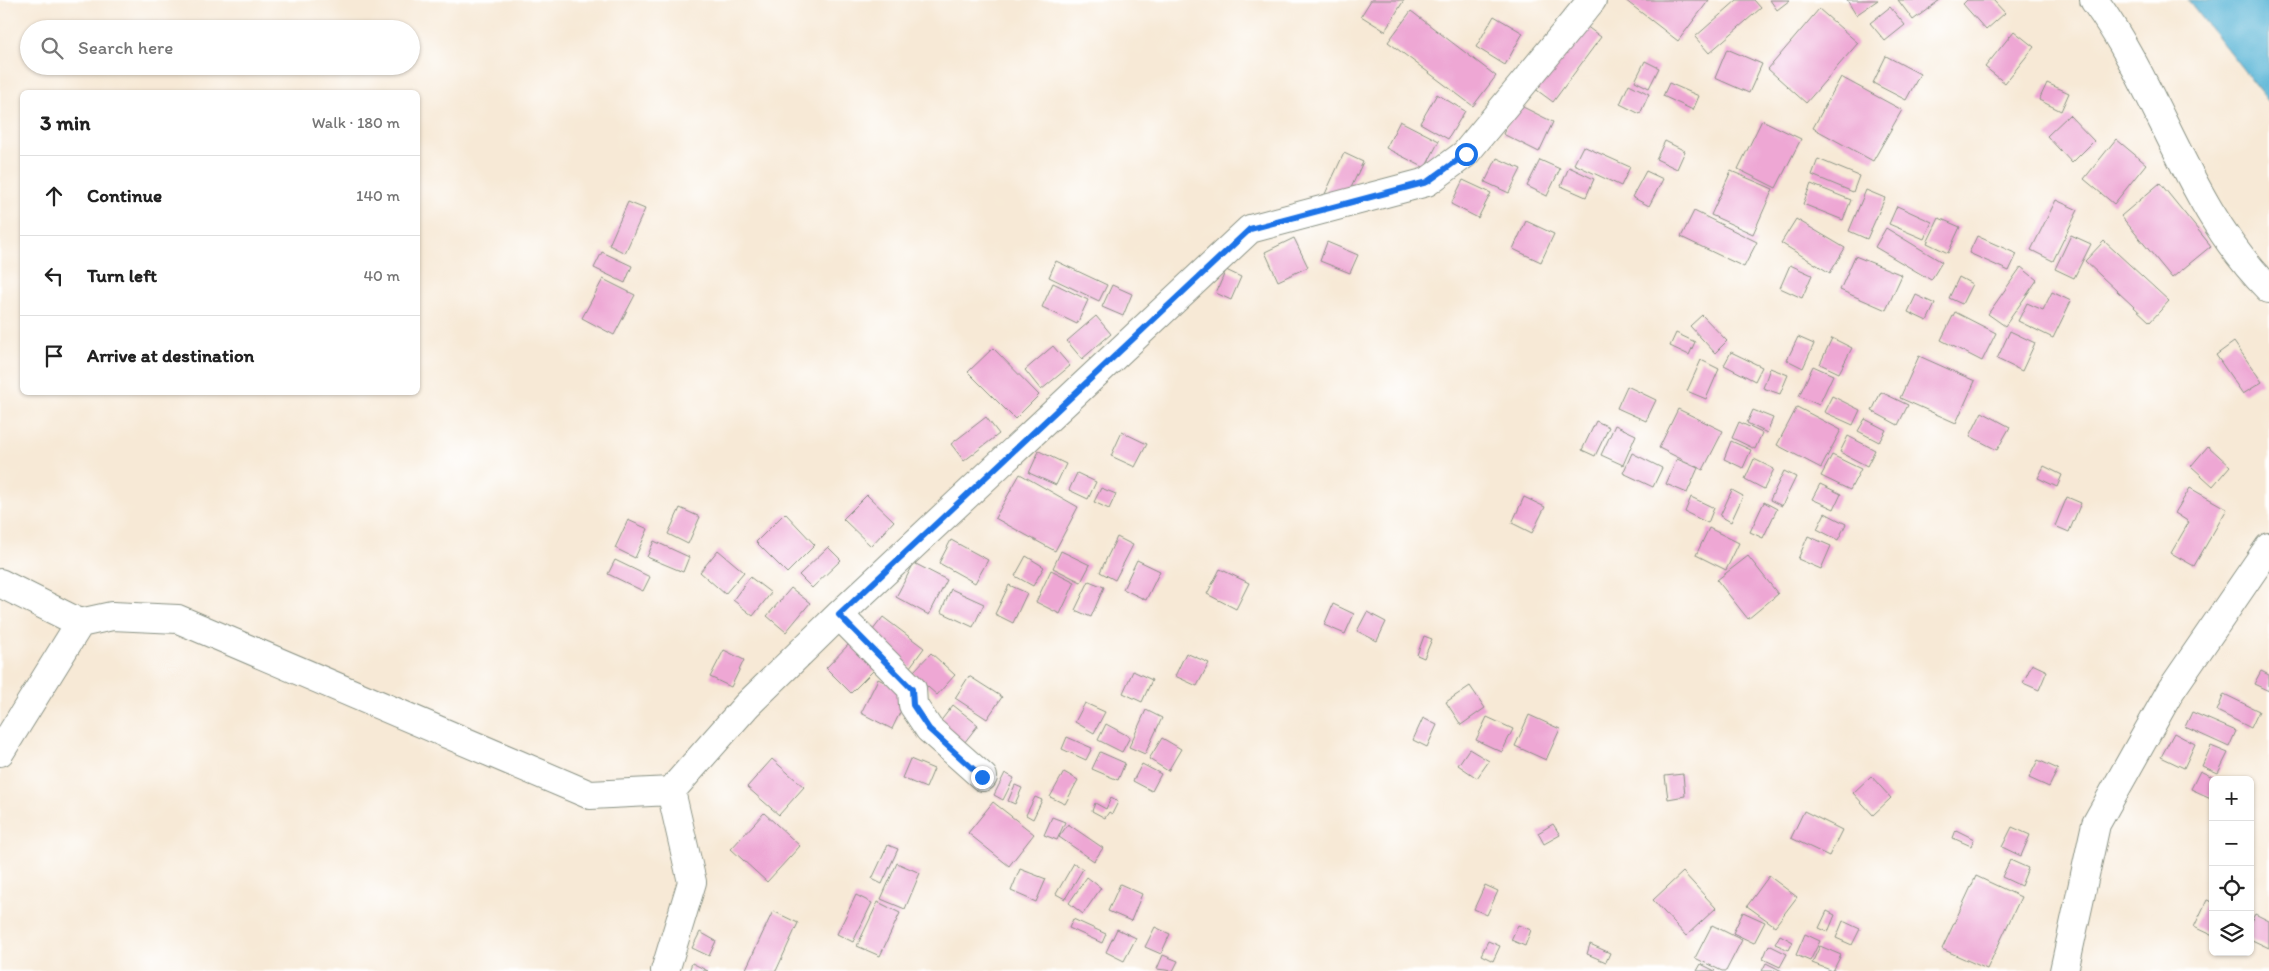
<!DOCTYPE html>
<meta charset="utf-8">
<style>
body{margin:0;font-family:Itim,sans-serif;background:#f6f6f6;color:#222}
.controls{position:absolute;right:15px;bottom:15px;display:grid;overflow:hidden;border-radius:8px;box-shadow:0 1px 4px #0004}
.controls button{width:45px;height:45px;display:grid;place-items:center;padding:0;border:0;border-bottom:1px solid #e0e0e0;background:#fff;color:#222;font:25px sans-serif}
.stop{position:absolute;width:15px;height:15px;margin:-11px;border:4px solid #1a73e8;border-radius:50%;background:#fff}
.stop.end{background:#1a73e8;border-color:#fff;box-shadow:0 1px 5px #0008}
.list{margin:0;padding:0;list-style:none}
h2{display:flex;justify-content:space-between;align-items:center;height:65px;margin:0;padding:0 20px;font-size:21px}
h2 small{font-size:16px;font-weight:400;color:#767676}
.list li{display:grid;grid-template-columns:32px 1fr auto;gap:15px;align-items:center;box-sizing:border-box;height:80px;padding:0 20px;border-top:1px solid #e0e0e0}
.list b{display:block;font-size:19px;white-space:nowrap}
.list em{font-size:16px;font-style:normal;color:#767676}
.icon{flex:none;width:28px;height:28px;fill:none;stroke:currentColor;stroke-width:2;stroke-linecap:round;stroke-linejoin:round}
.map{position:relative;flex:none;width:2269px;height:971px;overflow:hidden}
.search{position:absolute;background:#fff;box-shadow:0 1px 4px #0004;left:20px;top:20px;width:400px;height:55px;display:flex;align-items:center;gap:12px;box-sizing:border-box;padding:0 18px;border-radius:28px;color:#767676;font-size:19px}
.panel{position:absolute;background:#fff;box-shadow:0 1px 4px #0004;left:20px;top:90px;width:400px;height:305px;border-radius:8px}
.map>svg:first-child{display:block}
.water{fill:#56b4d5;stroke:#3a7884}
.building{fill:#eea7d4}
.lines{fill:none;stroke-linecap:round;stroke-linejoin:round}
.minor-casing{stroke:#8b9385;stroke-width:30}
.minor{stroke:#fff;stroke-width:28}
.route{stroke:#1a73e8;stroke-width:6}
</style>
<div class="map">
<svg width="2269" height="971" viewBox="0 0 2269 971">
<rect width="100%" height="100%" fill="#fff"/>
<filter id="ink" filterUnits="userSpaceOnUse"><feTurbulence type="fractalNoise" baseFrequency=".02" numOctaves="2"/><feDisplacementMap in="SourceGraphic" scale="10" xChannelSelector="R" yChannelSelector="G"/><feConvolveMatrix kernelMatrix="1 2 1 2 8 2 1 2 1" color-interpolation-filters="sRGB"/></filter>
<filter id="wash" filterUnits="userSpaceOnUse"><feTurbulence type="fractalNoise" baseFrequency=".0096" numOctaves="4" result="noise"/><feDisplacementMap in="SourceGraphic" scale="20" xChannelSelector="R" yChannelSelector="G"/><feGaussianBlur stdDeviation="1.12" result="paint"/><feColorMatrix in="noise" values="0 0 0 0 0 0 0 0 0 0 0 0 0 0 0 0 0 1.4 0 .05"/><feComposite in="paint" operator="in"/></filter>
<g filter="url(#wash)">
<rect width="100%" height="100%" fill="#f7e9d6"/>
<!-- water -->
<path class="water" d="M2188 0H2269V102Z"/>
<g id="blocks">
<!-- building -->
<path class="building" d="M1371 0H1404L1385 31 1361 16Z
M1625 0H1709L1678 41Z
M1737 0H1754L1761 8 1709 53 1695 37Z
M1770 0H1790L1777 10Z
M1847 0H1878L1856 15Z
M1898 0H1940L1913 20Z
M1967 0H1993L2005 13 1986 30 1963 4Z
M1890 7 1905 25 1885 41 1870 23Z
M1819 9 1858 43 1806 103 1768 69Z
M1411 11 1496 76 1473 106 1388 42Z
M1494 16 1523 33 1505 65 1476 47Z
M1582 23 1601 37 1553 102 1534 88Z
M2014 31 2034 47 2005 83 1985 67Z
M1727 49 1762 64 1749 93 1715 78Z
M1886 56 1920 74 1906 100 1873 83Z
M1645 61 1659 68 1649 88 1635 81Z
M1841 77 1902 110 1873 161 1813 128Z
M1669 83 1699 96 1693 110 1663 96Z
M2047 83 2069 93 2061 111 2039 100Z
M1629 84 1649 94 1640 114 1620 104Z
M1437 94 1465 111 1448 139 1420 123Z
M1517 104 1553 122 1539 152 1503 134Z
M2069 115 2094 141 2072 163 2047 136Z
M1762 120 1801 139 1776 188 1738 169Z
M1400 121 1439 141 1425 168 1386 148Z
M2116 139 2146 164 2114 204 2084 179Z
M1665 141 1685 151 1677 169 1656 159Z
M1583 146 1630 167 1621 186 1574 164Z
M1344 153 1363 162 1344 203 1325 194Z
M1497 158 1521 169 1509 193 1485 182Z
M1818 159 1859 176 1853 192 1812 175Z
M1540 160 1560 169 1547 196 1527 186Z
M1569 167 1594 179 1586 197 1561 186Z
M1646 171 1663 179 1649 206 1632 197Z
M1731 171 1773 189 1753 234 1711 215Z
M1463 180 1491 193 1478 218 1451 204Z
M2160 183 2211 246 2172 278 2121 216Z
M1811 184 1851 200 1843 220 1803 204Z
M1866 190 1885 198 1867 239 1849 231Z
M2056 200 2078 210 2053 261 2031 250Z
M628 202 645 209 625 253 609 245Z
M1897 206 1932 222 1924 239 1889 224Z
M1694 211 1757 242 1744 267 1681 237Z
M1939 218 1960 227 1948 253 1927 243Z
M1796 219 1845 248 1830 273 1781 243Z
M1526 221 1554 234 1541 262 1513 249Z
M1886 228 1942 262 1931 280 1875 247Z
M2071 235 2091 244 2074 278 2055 269Z
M1977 236 2017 254 2009 271 1969 253Z
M1294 238 1308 267 1278 281 1265 252Z
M2104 241 2169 301 2150 322 2085 261Z
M1327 242 1358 255 1350 273 1320 261Z
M602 252 632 266 625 283 594 268Z
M1855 256 1902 275 1886 310 1840 290Z
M1056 261 1107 285 1099 301 1049 277Z
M1790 265 1812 275 1802 298 1780 288Z
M2021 267 2037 280 2005 326 1988 314Z
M1226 270 1241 277 1231 300 1216 293Z
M1959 277 1972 284 1962 304 1949 298Z
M603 279 635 295 614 335 582 318Z
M1053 283 1088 300 1077 324 1042 307Z
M1112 285 1132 294 1123 316 1102 307Z
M2052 292 2071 301 2053 338 2018 321 2027 303 2043 310Z
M1916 295 1935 304 1927 321 1908 312Z
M1955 312 1996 333 1982 361 1941 340Z
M1702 315 1727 341 1715 353 1690 326Z
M1096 316 1111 334 1082 359 1067 341Z
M2010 331 2035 343 2022 371 1997 359Z
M1676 333 1695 342 1689 355 1670 346Z
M1798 337 1814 344 1803 368 1787 360Z
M1832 338 1852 348 1839 373 1820 364Z
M2234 342 2262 382 2243 394 2216 355Z
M1053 346 1070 366 1041 390 1025 370Z
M993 348 1039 395 1015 419 968 372Z
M1731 352 1762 367 1755 381 1724 365Z
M1919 356 1975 381 1956 423 1900 398Z
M1701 360 1719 369 1706 399 1687 391Z
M1813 366 1833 375 1819 405 1799 396Z
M1770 368 1788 375 1780 394 1763 388Z
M1627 386 1656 400 1646 421 1617 408Z
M1881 392 1908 405 1898 425 1872 411Z
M1832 396 1860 410 1853 425 1824 412Z
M1797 407 1841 430 1821 468 1777 445Z
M1678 409 1723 431 1703 470 1659 448Z
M1753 410 1773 418 1767 433 1747 423Z
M1982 412 2010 427 1997 450 1970 436Z
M986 417 999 434 964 461 951 444Z
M1865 419 1886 430 1879 442 1858 431Z
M1596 421 1609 427 1595 456 1582 450Z
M1739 422 1762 433 1755 449 1732 438Z
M1615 425 1636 435 1623 465 1601 455Z
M1122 432 1147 444 1135 467 1111 456Z
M1848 436 1875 450 1867 466 1840 452Z
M1731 441 1751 450 1743 468 1724 459Z
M2208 446 2230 466 2213 486 2191 466Z
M1039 451 1066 464 1056 485 1029 473Z
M1632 453 1662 468 1653 487 1623 473Z
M1832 455 1861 469 1850 490 1821 476Z
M1677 459 1698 468 1687 493 1666 484Z
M1754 459 1774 469 1764 489 1745 479Z
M2044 466 2062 475 2057 487 2038 478Z
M1784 471 1796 477 1782 506 1770 500Z
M1077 473 1096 482 1088 499 1069 490Z
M1020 474 1078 507 1055 551 995 518Z
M1820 484 1841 494 1834 509 1812 499Z
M1101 488 1116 494 1109 509 1094 502Z
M2190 488 2227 509 2194 566 2171 553 2189 522 2175 513Z
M1732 490 1743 496 1731 522 1720 516Z
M867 495 894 521 871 546 843 519Z
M1524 497 1545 507 1532 533 1512 523Z
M1691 497 1714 508 1708 523 1685 512Z
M2067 497 2081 503 2069 532 2055 526Z
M1764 502 1777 509 1763 538 1750 532Z
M680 508 700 517 688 544 668 534Z
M785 513 815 545 787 573 756 542Z
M1825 513 1846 524 1838 540 1817 529Z
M628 520 648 529 635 558 615 548Z
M1709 528 1739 543 1726 570 1696 555Z
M1808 536 1831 546 1821 569 1798 559Z
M1117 537 1133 545 1115 580 1100 572Z
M951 540 988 560 975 583 939 563Z
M654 541 689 557 683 572 647 557Z
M828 547 841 560 812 588 799 575Z
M718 550 744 572 725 594 700 572Z
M1061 551 1090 565 1081 582 1053 568Z
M1026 556 1044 567 1033 586 1015 576Z
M1748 556 1778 594 1748 619 1717 580Z
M615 560 650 577 643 591 608 574Z
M1137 560 1160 571 1146 600 1123 589Z
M914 563 947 580 929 615 896 597Z
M1220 569 1249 583 1236 609 1207 594Z
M1051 570 1075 582 1060 614 1036 602Z
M750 577 771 593 753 616 733 600Z
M1089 581 1104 587 1091 617 1075 610Z
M1009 585 1027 593 1013 623 995 614Z
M791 588 810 603 786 632 767 616Z
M951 589 984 604 973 627 941 612Z
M1333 604 1354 614 1345 634 1324 625Z
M1367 612 1386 622 1377 641 1357 631Z
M883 617 924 648 910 667 869 635Z
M1424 636 1432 639 1424 658 1417 655Z
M851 642 876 668 851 693 826 668Z
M724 650 744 660 731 687 710 677Z
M931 653 955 675 937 695 912 673Z
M1186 653 1209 663 1197 686 1175 676Z
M2032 664 2047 671 2039 690 2023 683Z
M1133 671 1152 680 1142 702 1123 693Z
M2261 671 2269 675V691L2254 684Z
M969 676 1002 697 987 719 955 698Z
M878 679 909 694 892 729 861 713Z
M1470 686 1485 708 1461 725 1446 702Z
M2224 694 2259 711 2251 728 2217 711Z
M1085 703 1105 712 1094 733 1075 722Z
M953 705 978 725 961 747 936 727Z
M1146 710 1162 718 1145 754 1129 747Z
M2192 712 2236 731 2229 747 2185 727Z
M1529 715 1560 729 1546 760 1515 746Z
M1487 717 1513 729 1502 752 1476 740Z
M1423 718 1437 725 1427 747 1413 740Z
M1106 724 1130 737 1122 752 1098 740Z
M2174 733 2195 744 2184 768 2161 757Z
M1067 737 1092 748 1086 760 1062 749Z
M1162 738 1181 749 1168 771 1149 759Z
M2211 746 2228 753 2218 773 2202 766Z
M1469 749 1489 761 1477 778 1458 765Z
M1100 752 1125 763 1118 780 1092 769Z
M772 759 804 787 779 815 747 787Z
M910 759 934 769 926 788 902 778Z
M2038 760 2058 769 2049 787 2029 778Z
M1142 764 1161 774 1152 791 1133 781Z
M2200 771 2219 780H2213V799L2191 789Z
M1064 772 1078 780 1065 804 1050 797Z
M1005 773 1014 778 1003 800 994 795Z
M1683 774 1685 796 1668 799 1665 776Z
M1871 776 1891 798 1873 815 1853 793Z
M1015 785 1022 788 1015 804 1008 801Z
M1035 797 1042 800 1033 819 1026 815Z
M1111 798 1118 802 1112 814 1109 812 1105 818 1092 811 1095 803 1106 809Z
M993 802 1034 834 1009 866 968 833Z
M1804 811 1842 830 1829 856 1791 838Z
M764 813 800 846 767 882 731 849Z
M1052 817 1065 822 1057 840 1044 835Z
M1068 824 1103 848 1094 861 1059 837Z
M1553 824 1560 835 1544 844 1538 833Z
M2012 827 2030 835 2021 856 2002 847Z
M1956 830 1974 839 1971 846 1953 838Z
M888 845 898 849 882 884 872 879Z
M2010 860 2028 868 2021 886 2002 877Z
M897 863 920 873 905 909 881 899Z
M1074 863 1083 869 1065 899 1056 894Z
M1020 869 1046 879 1036 902 1011 891Z
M1683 872 1716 908 1686 936 1653 900Z
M1769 876 1797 897 1775 926 1747 906Z
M1976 876 2021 897 1987 969 1942 949Z
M1087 877 1101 888 1083 914 1069 903Z
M1120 884 1142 894 1131 921 1108 911Z
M1485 885 1498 891 1487 915 1474 909Z
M856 895 872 903 853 942 837 934Z
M2207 900 2213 902V936L2194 927Z
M878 902 900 913 880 956 857 946Z
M773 911 798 923 776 971H745Z
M1827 911 1835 915 1828 932 1819 928Z
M1743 912 1765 922 1754 943 1733 933Z
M2255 914 2269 921V948L2250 939V923Z
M1073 919 1106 934 1102 943 1069 928Z
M1843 921 1860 929 1852 945 1836 938Z
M1518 925 1531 930 1525 946 1511 940Z
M1712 925 1742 940 1726 971H1722L1695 958Z
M1155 927 1170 934 1161 954 1145 947Z
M1117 929 1136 938 1124 961 1106 952Z
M700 932 716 941 709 956 692 948Z
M1805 934 1820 941 1810 961 1796 955Z
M1780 935 1793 942 1789 950 1775 944Z
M1488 941 1500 946 1493 961 1481 955Z
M1590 944 1610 953 1606 962 1587 954Z
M1769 945 1787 954 1780 967 1763 959Z
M1820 946 1841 955 1833 971 1812 963Z
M1163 955 1178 961 1173 971 1157 969Z
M692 963 708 971H689Z
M1766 963 1782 971H1762Z
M1701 964 1715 971H1697Z"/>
</g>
</g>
<g filter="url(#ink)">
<use href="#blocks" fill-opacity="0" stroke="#8b9385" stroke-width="1"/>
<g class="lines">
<!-- minor casing -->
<g class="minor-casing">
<path id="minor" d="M2094 0C2161 92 2187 207 2269 289
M0 583 80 623
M839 615 912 689 913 705 929 729 983 777
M0 752 80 623 112 616 178 619 590 795 671 791 747 705 839 615 1250 229 1427 182 1465 154 1592 0
M665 971 692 882 671 791
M2064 971 2096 824 2171 690 2269 547"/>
</g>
<!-- minor -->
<use href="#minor" class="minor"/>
</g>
</g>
<g class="lines" filter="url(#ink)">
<!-- route -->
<path class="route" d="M982 777 929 729 913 705 912 689 839 615 1250 229 1427 182 1466 154"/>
</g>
</svg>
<div class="controls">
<button>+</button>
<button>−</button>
<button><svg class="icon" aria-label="locate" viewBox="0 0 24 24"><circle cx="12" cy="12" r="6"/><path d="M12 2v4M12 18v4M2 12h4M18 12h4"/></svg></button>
<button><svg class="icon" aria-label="layers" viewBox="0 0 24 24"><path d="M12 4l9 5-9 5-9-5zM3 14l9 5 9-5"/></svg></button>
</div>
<div class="stop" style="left:1466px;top:154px"></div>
<div class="stop end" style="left:982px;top:777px"></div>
<div class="search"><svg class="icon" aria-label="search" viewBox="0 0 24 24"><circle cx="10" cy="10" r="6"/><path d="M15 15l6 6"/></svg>Search here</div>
<section class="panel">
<h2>3 min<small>Walk · 180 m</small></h2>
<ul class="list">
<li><svg class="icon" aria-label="ahead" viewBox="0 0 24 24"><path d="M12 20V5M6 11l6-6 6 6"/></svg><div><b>Continue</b></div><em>140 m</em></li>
<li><svg class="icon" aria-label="left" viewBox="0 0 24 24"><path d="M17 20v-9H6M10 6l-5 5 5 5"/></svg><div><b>Turn left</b></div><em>40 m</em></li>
<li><svg class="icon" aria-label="arrive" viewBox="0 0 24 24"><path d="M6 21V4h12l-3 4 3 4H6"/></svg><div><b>Arrive at destination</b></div></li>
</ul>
</section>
</div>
